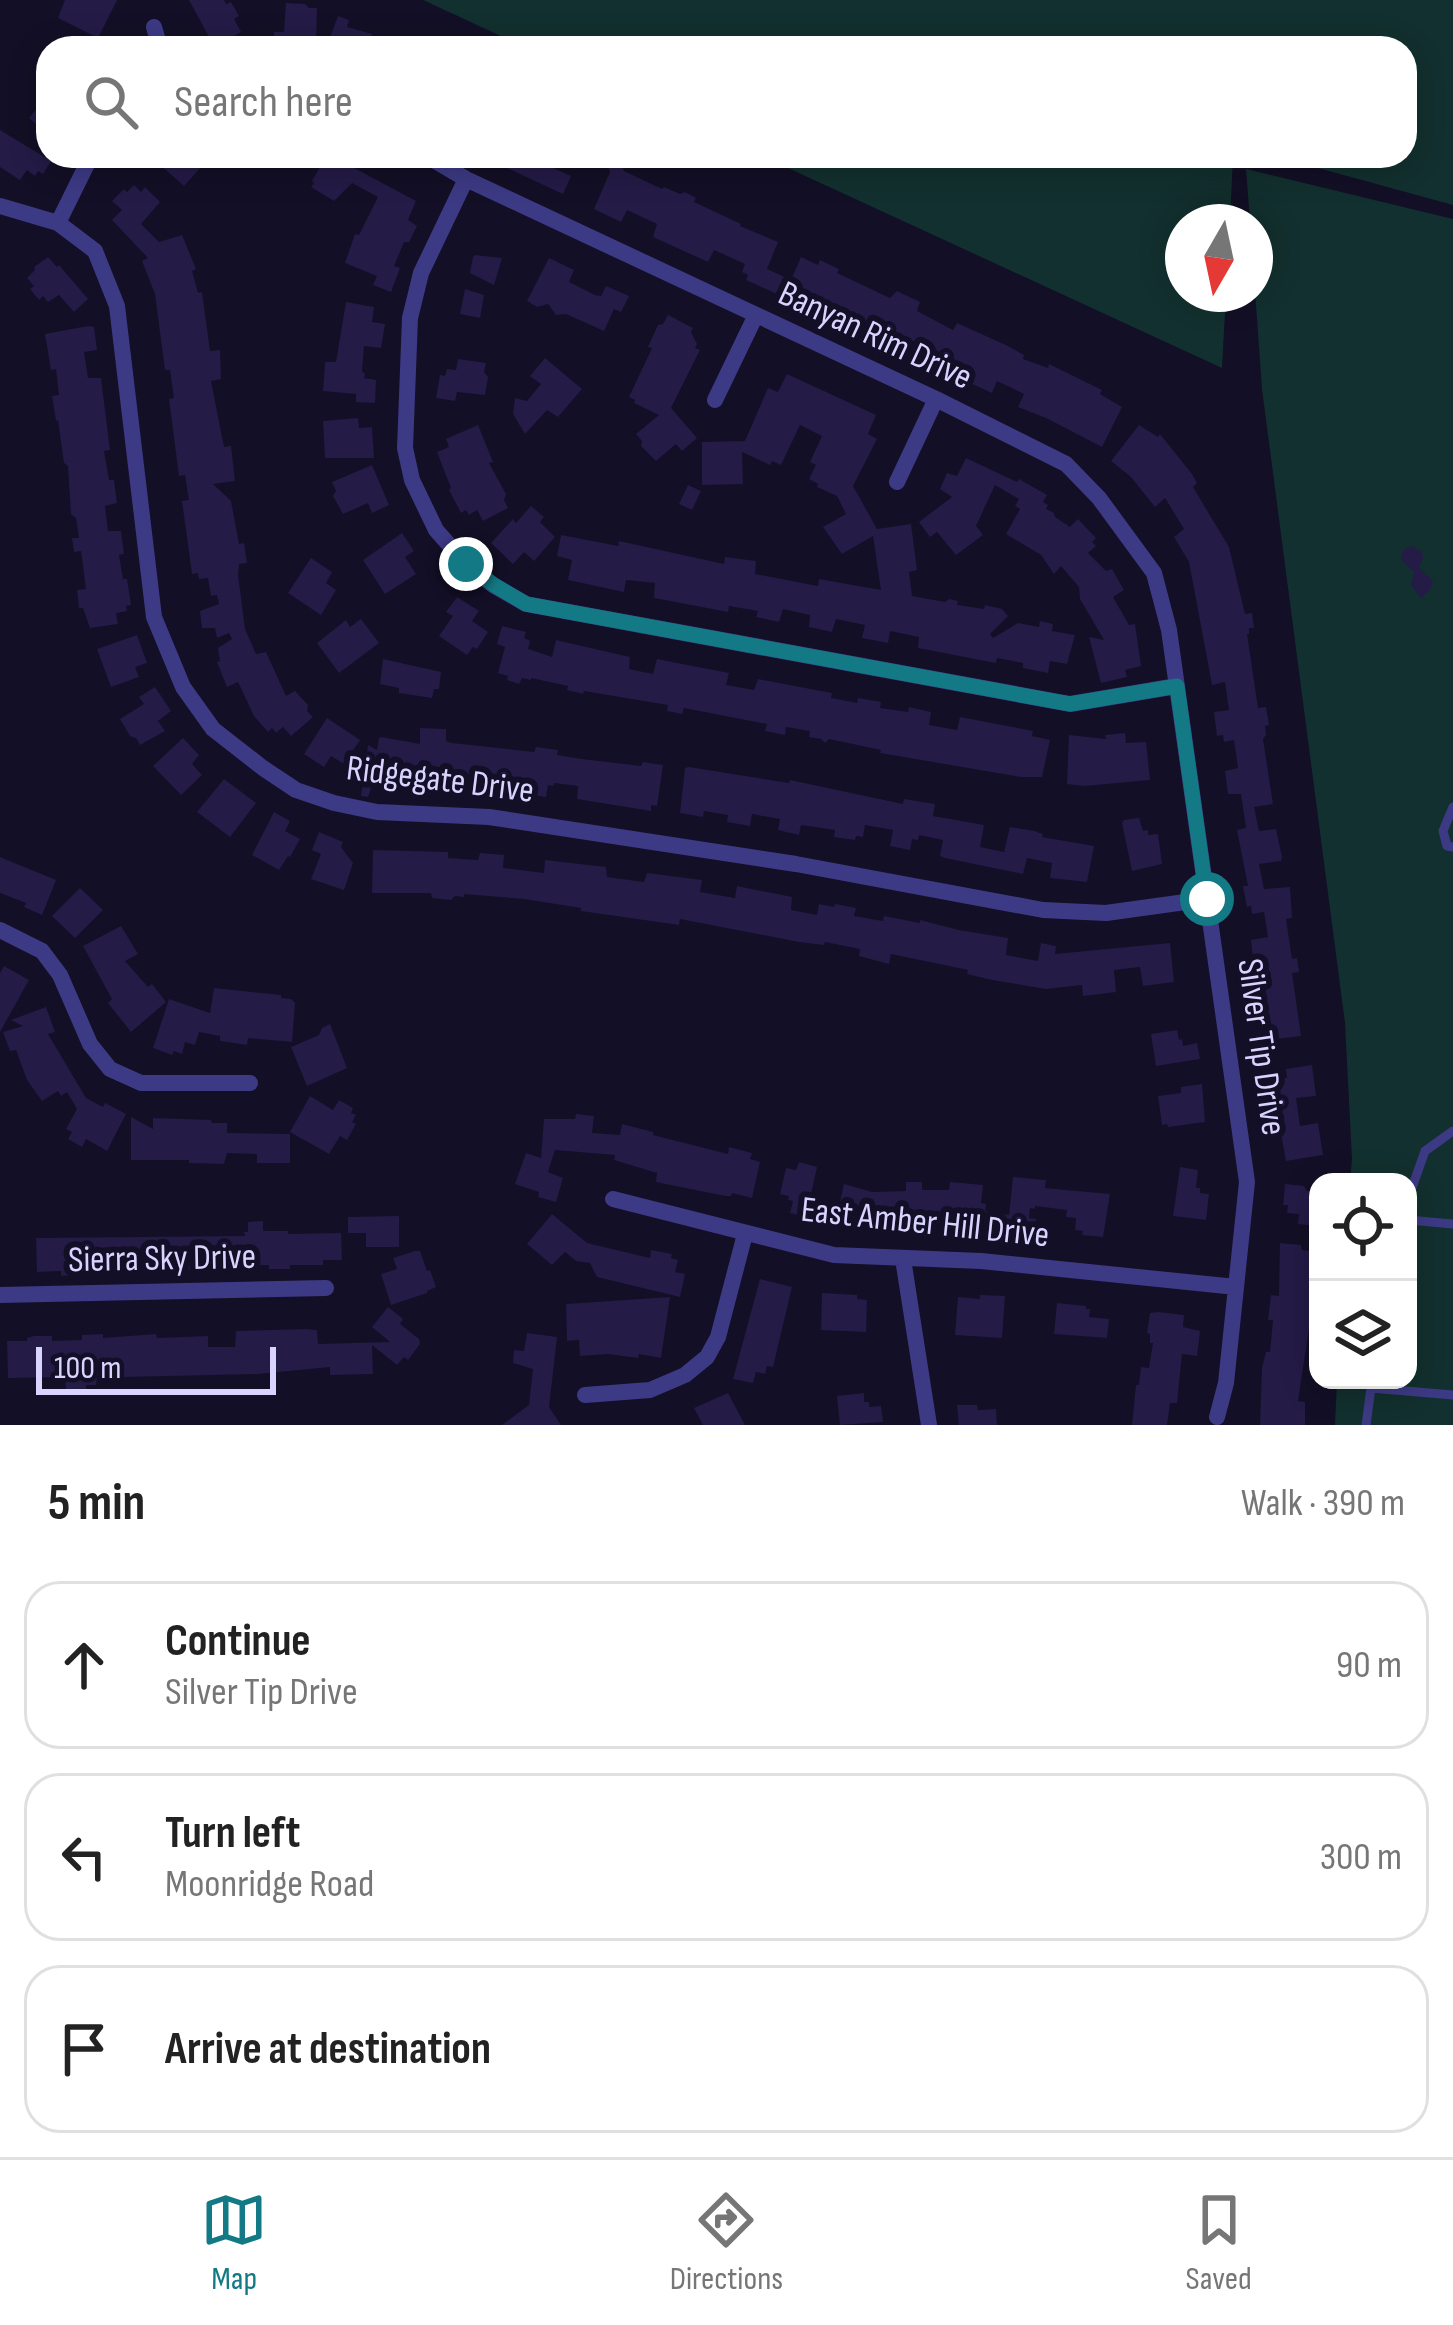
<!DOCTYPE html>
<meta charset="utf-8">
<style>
body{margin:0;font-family:"Sofia Sans Condensed",sans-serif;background:#f2f2f2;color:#222}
.controls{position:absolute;right:36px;bottom:36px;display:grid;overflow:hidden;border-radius:24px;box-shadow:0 6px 30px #0003}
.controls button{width:108px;height:108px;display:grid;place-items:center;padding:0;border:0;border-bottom:3px solid #e0e0e0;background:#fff;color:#222;font:60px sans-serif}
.compass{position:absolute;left:1165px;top:204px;width:108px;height:108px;border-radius:50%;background:#fff;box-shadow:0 6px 30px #0003;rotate:189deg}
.scale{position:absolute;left:36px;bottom:30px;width:240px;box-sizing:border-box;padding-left:12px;border:6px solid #d9d4ff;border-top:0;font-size:33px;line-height:42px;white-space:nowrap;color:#d9d4ff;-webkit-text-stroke:9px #130f26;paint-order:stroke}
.stop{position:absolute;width:36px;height:36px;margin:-27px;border:9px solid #137a85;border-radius:50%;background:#fff}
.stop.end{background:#137a85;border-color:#fff;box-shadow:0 3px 12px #0008}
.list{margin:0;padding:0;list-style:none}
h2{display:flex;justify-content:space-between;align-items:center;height:156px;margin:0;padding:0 48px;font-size:51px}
h2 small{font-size:39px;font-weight:400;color:#767676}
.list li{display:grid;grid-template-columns:78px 1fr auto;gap:36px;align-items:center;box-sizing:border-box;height:168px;margin:0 24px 24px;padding:0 24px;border:3px solid #e0e0e0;border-radius:36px}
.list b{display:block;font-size:45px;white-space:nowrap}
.list p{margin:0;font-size:39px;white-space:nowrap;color:#767676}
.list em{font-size:39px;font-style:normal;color:#767676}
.icon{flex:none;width:66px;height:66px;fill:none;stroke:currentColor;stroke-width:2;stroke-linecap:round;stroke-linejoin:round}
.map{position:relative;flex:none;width:1453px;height:1425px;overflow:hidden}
.search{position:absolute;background:#fff;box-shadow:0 6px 30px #0003;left:36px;right:36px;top:36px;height:132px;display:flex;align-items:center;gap:30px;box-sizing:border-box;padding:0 42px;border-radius:36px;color:#767676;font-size:45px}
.sheet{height:732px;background:#fff}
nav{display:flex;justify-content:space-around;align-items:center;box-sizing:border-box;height:168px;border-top:3px solid #e0e0e0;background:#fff;font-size:33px;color:#767676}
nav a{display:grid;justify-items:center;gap:6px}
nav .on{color:#137a85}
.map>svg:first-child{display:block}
.green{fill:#12302f}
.building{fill:#241b47}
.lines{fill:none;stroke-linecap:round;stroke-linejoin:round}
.service{stroke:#3d3a85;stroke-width:9}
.minor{stroke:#3d3a85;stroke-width:16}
.route{stroke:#137a85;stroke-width:15}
.labels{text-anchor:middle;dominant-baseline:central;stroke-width:12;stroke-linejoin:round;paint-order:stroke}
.street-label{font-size:36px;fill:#d9d4ff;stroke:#130f26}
</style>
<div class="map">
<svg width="1453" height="1425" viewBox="0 0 1453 1425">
<rect width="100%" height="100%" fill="#130f26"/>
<!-- green -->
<path class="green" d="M423 0H1453V205L1274 156H1405V48H527Z
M762 156H1233L1230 222H1183V294H1226L1222 368Z
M1246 169 1453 219V1425H1335L1337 1380H1408V1182H1350L1352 1159 1345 1023 1262 389 1255 291V222H1250Z"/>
<!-- building -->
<path class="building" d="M65 0H117L98 38 58 18Z
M189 0H224L226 4 231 2 239 16 234 19 241 32 232 37 234 40 218 48 212 36 209 37Z
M286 3 305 4 309 8H317L316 46 274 48V32H284Z
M338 16 349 20 347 27 372 34 368 48H326Z
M48 95V134L29 118Z
M0 130 51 161 43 174 38 171 35 176 27 170 20 180 0 167Z
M150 156H211L184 186Z
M326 156H346L343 162 416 201 408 220 417 226 409 242H404L394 266 400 268 391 292 373 285 377 276 345 263 355 234 359 235 378 197 352 183 334 201 311 187 314 183 312 181Z
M481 156H547L554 159 551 167 571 176 563 194Z
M620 158 624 171 662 189 664 187 680 194 685 192 696 198 694 202 741 224 740 226 778 242 767 269 791 280 801 257 818 265 820 260 839 269 837 273 890 298 897 291 920 302 917 311 953 330 957 323 1008 346 1024 355 1023 359 1048 368 1049 364 1102 390 1100 394 1122 407 1102 447 1046 418 1018 407 1024 394 997 381 992 393 970 383 973 373 948 361 943 372 920 361 926 347 902 336 895 348 746 280 748 275 742 272 745 264 714 250 708 262 653 237 657 224 627 210 621 222 594 209 610 172 607 162Z
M134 185 141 192 145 187 160 202 141 224 159 242 182 235 196 269 192 271 198 293 202 292 210 351 220 350 221 379 211 381 224 447 231 446 235 481 213 484 231 501 239 544 244 543 247 563 239 564 238 575 245 629 256 654 266 652 286 696 295 691 308 705 307 711 313 717 291 736 283 727 276 733 272 728 268 732 254 716 238 682 227 687 217 662 220 661 218 648 232 639 229 633 217 638 215 628H202L200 611 219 604 217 595 211 596 208 578 199 579 198 573 192 574 182 501 189 500 185 475 179 476 169 399 174 398 170 370H165L155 294 142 261 148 258 112 220 122 210 112 201 124 189 127 192Z
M475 255 502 258 494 285 470 273 473 257Z
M48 257 57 267 59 265 88 299 74 312 59 295 48 302 43 296 39 300 30 289 34 286 27 278 35 270 34 267Z
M549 258 574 270 569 282 595 295 601 296 606 286 629 296 621 312 614 309 604 331 566 314 556 315 548 304 537 307 527 301Z
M465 289 484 295 480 318 460 314Z
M346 302 374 307 372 322 385 324 381 348 364 346 362 372 365 373 364 378 376 380 375 403 356 402V394L323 391 325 362H336Z
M668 315 693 328 691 332 697 344 695 348 700 350 671 408 697 438 682 451 676 444 656 461 641 446 642 441 636 434 659 415 634 403 635 400 629 397 652 348 648 347 658 325 663 324Z
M88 326 94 327 97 350 84 352 88 378H101L110 450 104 451 109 480H114L117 503 105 506 108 531H121L124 554 119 555 123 579H127L131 605 126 606 127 611 116 613 118 624 90 628 83 608H79L77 590 86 589 81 551 74 552 72 538H79L76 518 71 514 68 466 64 463 58 420 56 421 52 396 59 395 56 369 51 370 45 334Z
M545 358 582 389 558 417 547 410 525 434 513 414 515 398 527 401 541 384 530 376Z
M458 359 486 363 484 372 488 377 485 395 457 392 455 401 436 398 440 375 445 376 447 369 456 370Z
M787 374 876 415 868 434 877 439 853 486 877 529 911 524 917 570 909 572 912 596 945 602 949 599 958 601 957 605 984 609 985 605 1002 609 1008 616 990 634 993 638 1018 623 1039 627 1040 621 1053 624 1052 631 1075 635 1067 664 1050 661 1048 673 1023 668V663L997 658 996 663 918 648 919 637 890 631 888 643 862 638 865 625 836 619 832 632 809 627 810 615 783 609 779 622 756 617 758 611 729 606 728 612 654 598 655 583 626 580 624 592 568 580 572 560 557 556 561 535 618 546 619 541 724 564 725 557 756 561 755 574 818 586 819 579 881 590 873 536 842 554 823 527 846 514 837 496 817 487 818 484 809 479 816 465 810 462 822 436 800 425 781 465 772 461 770 465 742 452 743 484 702 485V442L745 441 768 388 778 392Z
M358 418 359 428 372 427 374 458H325L323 421Z
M478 425 493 462 489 463 506 494 504 500 508 508 483 521 477 510 469 515 466 510 461 513 449 490 451 488 437 452 449 447 446 439Z
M1139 425 1158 437 1160 434 1192 474 1197 483 1193 487 1229 547 1245 614 1252 613 1254 628H1249V634H1247L1258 708 1266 707 1269 725 1265 726 1266 735 1263 739 1273 804 1254 807 1259 831 1276 829 1282 857 1281 861 1259 864 1264 889 1290 887 1292 918 1286 919 1292 959 1297 958 1299 972 1292 973 1301 1036 1267 1040 1264 1017 1259 1018 1251 940 1268 937 1264 912 1252 914 1251 906 1247 907 1243 886H1248L1237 830 1246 828 1241 794H1228L1225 771 1238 768 1234 740 1224 742 1223 735 1217 736 1214 712 1229 710 1225 682 1212 685 1189 562 1174 537 1184 529 1165 498 1155 507 1131 477 1111 461Z
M966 458 1017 482 1019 479 1047 495 1043 502 1048 505 1046 509 1054 513 1055 517 1070 527 1078 519 1096 538 1092 542 1096 546 1088 553 1106 571 1112 569 1124 590 1113 597 1129 625 1135 624 1141 666 1125 670 1127 677 1101 683 1089 637 1104 640 1080 599 1079 587 1061 566 1054 574 1041 555 1006 534 1020 509 1015 506 1019 499 995 485 976 526 983 535 956 555 937 532 930 537 919 522 952 497 940 489 947 473 957 476Z
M372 465 389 505 372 513 368 503 343 514 333 496 336 491 332 482Z
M688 485 701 491 692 510 679 504Z
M531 506 544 517 540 522 555 537 534 561 524 552 513 564 491 543 513 519 516 523Z
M402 533 414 551 405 557 416 574 385 594 363 560Z
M1411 546 1421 551 1423 558 1419 568 1433 581 1430 590 1421 598 1411 585 1414 572 1401 559 1403 550Z
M311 558 332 572 326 583 336 590 321 615 288 593Z
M457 597 479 611 472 621 488 632 477 649 473 647 467 655 439 636 453 616 446 612Z
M361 619 379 643 339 673 317 643 346 620 350 627Z
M502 626 526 632 524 638 530 641 528 649 552 657 556 640 630 657 629 669 653 674 657 659 729 673 726 685 754 690 758 679 832 693 831 698 857 703 858 698 881 702 880 708 908 712 909 707 931 712 929 725 957 730 960 717 1033 731 1032 736 1050 740 1042 777H1021L880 753 881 750 829 739 825 743 821 739 809 737 810 731 786 727 785 735 765 731 767 724 684 708 682 714 667 711 668 705 584 691 583 694 567 690 568 686 531 678V680L522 678 519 684 507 680 508 676 498 673 505 647 497 644Z
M137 635 147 663 135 667 139 677 111 687 97 649Z
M383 659 441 672 439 689H434L432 698 399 693V688L380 684Z
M155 687 171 711 158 721 165 731 140 745 136 738 130 736 120 719 144 704 139 697Z
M327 718 360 740 344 764 331 756 324 767 304 754Z
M420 728 446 729V741L452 743 534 752 536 747 558 750 557 755 582 759 641 766 643 762 663 765 657 806 651 805V811L577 799 578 786 554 783 553 786 548 785 546 797 473 786 474 783 445 782V788L419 787V775L395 771 391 786 373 783 368 797 361 796 368 745 377 750 379 738 381 737 420 744Z
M1125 733 1126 743 1146 742 1150 780 1084 786 1067 784 1069 735 1106 739 1105 735Z
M183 738 199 755 192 764 202 775 181 795 153 766Z
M689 767 789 783 790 780 903 804 904 799 935 804 933 816 984 825 980 847 1004 852 1010 827 1034 831 1043 834 1042 837 1094 846 1087 882 1050 878 1052 863 1027 858 1023 874 945 858 940 856 943 840 919 835 918 840 912 839 910 850 890 846 893 830 865 825 863 837 856 836 855 840 834 837 835 830 801 825 799 835 778 830 780 819 752 814 750 826 727 822 728 815 704 811 703 817 680 813 685 768Z
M224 779 256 803 230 837 197 812Z
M274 812 290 821 285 831 300 839 290 857 288 856 279 870 252 855Z
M1139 818 1143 831 1148 830V835L1158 834 1162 864 1132 871 1122 823 1124 820Z
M319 832 343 842 341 847 353 863 344 890 311 879 321 854 312 850Z
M373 850 448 852V858L478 860 480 853 504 855 503 868 544 873 545 860 606 867 607 877 644 882 647 873 702 880 700 892 735 898 737 886 792 897 791 910 817 915 819 904 834 907 835 904 856 908 854 916 883 921 884 916 920 923V920L959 930 1008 938 1006 955 1038 961 1041 943 1056 946 1055 954 1170 943 1174 982 1143 986 1140 967 1114 970 1116 992 1083 996 1082 985 1046 989 992 980 967 974 968 970 891 954 889 964 859 956 860 949 825 942 824 945 799 942 680 919 679 925 581 911V908L524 899 464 894V897L455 896 451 900 432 898 431 893H372Z
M0 857 56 880 42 915 24 907 26 903 0 893Z
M80 888 103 910 75 938 52 916Z
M121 926 138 954 125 961 148 987 152 984 166 1002 131 1032 108 1003 112 999 83 946Z
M4 966 29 980 0 1032V973Z
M214 988 281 995V998L291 999 295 1003 292 1042 248 1038 247 1045 220 1041V1036L199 1032 195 1045 185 1042 182 1054 174 1051 172 1055 153 1048 169 999 210 1013Z
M46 1007 55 1032 48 1034 86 1098 103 1107 105 1103 126 1114 107 1151 86 1139 82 1147 68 1139 72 1132 66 1129 77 1109 67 1092 61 1096 58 1091 42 1101 27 1080 16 1050 10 1051 3 1032 23 1026 11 1020Z
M330 1024 347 1068 307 1086 291 1047 319 1035 322 1028Z
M1177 1030 1179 1040 1182 1039 1183 1046 1197 1043 1200 1059 1156 1066 1151 1034Z
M1312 1065 1316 1096 1296 1098 1300 1126 1318 1123 1323 1155 1286 1161 1272 1085 1283 1084V1078H1287L1286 1069Z
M1202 1084 1205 1122 1168 1127 1167 1124 1162 1125 1158 1096 1181 1093V1087Z
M310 1096 333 1110 339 1100 353 1108 351 1113 356 1115 352 1122 356 1124 347 1140 340 1136 329 1154 290 1132Z
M576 1114 594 1116 592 1133 620 1135 622 1124 653 1132V1135L728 1154 729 1147 752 1153 750 1159 760 1162 752 1198 732 1193 731 1196H725L656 1182 657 1173 614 1160 615 1155 555 1150 548 1172 563 1178 556 1202 538 1197 539 1192 515 1184 526 1153 541 1158 544 1119H575Z
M131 1117 153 1129V1118L211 1120 212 1123H227V1133L290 1134V1163H257V1154L227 1153 224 1164 189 1163V1160H131Z
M799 1162 817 1167 806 1217 790 1213 793 1201 788 1200 789 1196 780 1194 786 1168 796 1170Z
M1180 1167 1198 1170 1196 1188H1200V1193L1209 1194 1206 1220 1173 1216Z
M1013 1177 1046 1180 1045 1188 1110 1194 1103 1237 1082 1235 1083 1231 1075 1230 1076 1218 1066 1217 1067 1210 1035 1206V1209L1030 1208 1029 1218 1036 1219 1035 1230 946 1222V1218L919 1219 918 1222 907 1223 895 1218H870L867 1228 830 1222 835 1201 840 1202 844 1184 872 1192 906 1191V1182H922V1190H949L950 1182 983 1185 981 1203 986 1204 985 1211 1009 1215Z
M1285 1184 1304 1186 1307 1191 1318 1192V1226L1298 1224 1299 1214 1287 1213 1288 1205H1283Z
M552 1214 587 1243 650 1258 651 1250 672 1254 671 1258 678 1260 675 1272 685 1274 680 1297 597 1277 590 1263 576 1261 565 1252 552 1265 527 1244Z
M399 1216V1247H366V1233H348V1217Z
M263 1221V1231H288V1234L341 1233 342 1260H323V1265H290V1269H269V1265H221V1268L183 1270V1272L108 1269V1273L61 1276V1271L37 1272 36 1238 245 1236 244 1232H248V1222Z
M1280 1243 1301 1245 1302 1250 1318 1252V1284H1314L1311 1309 1316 1310 1314 1322H1310L1298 1401 1305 1402V1425H1260L1262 1368 1266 1352H1270L1273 1320H1268L1271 1295 1279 1296Z
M415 1251H420L427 1271 430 1270 436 1287 427 1291V1293L391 1305 381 1274 397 1269 393 1258Z
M760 1279 792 1287 773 1367 767 1366 765 1374 756 1372 753 1383 733 1379Z
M822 1293 857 1295V1299L867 1300 866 1332 821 1330Z
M980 1295 1005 1296 1002 1338 955 1335 958 1297 980 1299Z
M670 1297 661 1358 639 1354 638 1358 608 1354 580 1356 579 1340 567 1341 566 1304Z
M1057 1303 1086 1306V1309H1090L1089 1317 1109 1319 1107 1338 1054 1334Z
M388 1307 403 1319 400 1324 419 1339 420 1344 408 1360 404 1357 397 1365 372 1345 373 1374 330 1375V1367L258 1374 123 1377V1374L97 1376 96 1385H86V1389L66 1390 65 1377 8 1378 7 1341H27V1338L34 1336H52V1341L82 1340V1335L103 1334V1338L156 1334 157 1338 208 1336V1347H235L236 1331 305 1329 317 1330 318 1344 390 1342 372 1327Z
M1158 1312 1184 1315 1183 1327 1200 1331 1197 1356 1182 1354 1177 1403H1170L1167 1425H1132L1136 1385H1139L1141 1367 1149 1368 1153 1343H1150V1334L1147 1333 1150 1313Z
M527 1333 557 1337 549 1407 561 1425H502L529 1405 533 1369 513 1363 514 1350 524 1351Z
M728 1393 745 1425H703L694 1408Z
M864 1393V1402H869V1407L881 1406 883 1422 840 1425 837 1396Z
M957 1405H977L978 1410 996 1409 997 1425H959Z"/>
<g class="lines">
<!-- service -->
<path class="service" d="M1453 807 1443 831 1447 846 1453 847
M1408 1199 1425 1151 1453 1131
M1408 1220 1453 1224
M1371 1388 1453 1395
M1366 1425 1372 1380"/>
<!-- minor -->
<path class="minor" d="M154 27 160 48
M427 156 466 179 936 399 1066 464 1099 498 1154 573 1169 630 1247 1182 1226 1383 1217 1417
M466 179 421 273 410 318 405 448 412 480 436 530 466 564 493 585 526 604 1070 704 1177 686
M0 206 58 223 95 251 117 306 154 617 183 687 213 729 263 768 296 790 334 803 377 812 489 817 796 864 1043 910 1106 913 1207 899
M58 223 91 156
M715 400 755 317
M897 482 936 399
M0 930 42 951 60 975 90 1044 110 1069 141 1083H250
M613 1199 834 1255 981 1261 1236 1287
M903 1259 929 1425
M0 1295 326 1288
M585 1395 650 1390 685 1375 707 1357 718 1337 745 1234"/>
</g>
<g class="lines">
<!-- route -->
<path class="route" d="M466 564 494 585 526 604 1070 704 1177 686 1207 899"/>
</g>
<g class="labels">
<!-- street labels -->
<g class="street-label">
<text transform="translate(875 336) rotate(25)">Banyan Rim Drive</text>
<text transform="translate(440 780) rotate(7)">Ridgegate Drive</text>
<text transform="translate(1261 1047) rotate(82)">Silver Tip Drive</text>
<text transform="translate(925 1223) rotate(6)">East Amber Hill Drive</text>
<text transform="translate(162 1259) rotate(-1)">Sierra Sky Drive</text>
</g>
</g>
</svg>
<div class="controls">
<button><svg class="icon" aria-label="locate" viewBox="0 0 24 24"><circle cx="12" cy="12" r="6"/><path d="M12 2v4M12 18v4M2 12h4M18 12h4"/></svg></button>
<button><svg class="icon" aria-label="layers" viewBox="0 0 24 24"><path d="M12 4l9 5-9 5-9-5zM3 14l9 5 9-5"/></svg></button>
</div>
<svg class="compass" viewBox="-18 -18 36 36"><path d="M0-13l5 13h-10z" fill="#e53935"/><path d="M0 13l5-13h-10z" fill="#767676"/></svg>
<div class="scale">100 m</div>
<div class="stop" style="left:1207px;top:899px"></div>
<div class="stop end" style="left:466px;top:564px"></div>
<div class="search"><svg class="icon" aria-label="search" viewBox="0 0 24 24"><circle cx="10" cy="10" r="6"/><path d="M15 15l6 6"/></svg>Search here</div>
</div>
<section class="sheet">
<h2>5 min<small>Walk · 390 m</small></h2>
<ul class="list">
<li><svg class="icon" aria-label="ahead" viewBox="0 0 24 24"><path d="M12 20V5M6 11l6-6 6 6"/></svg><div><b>Continue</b><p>Silver Tip Drive</p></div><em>90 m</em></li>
<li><svg class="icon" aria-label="left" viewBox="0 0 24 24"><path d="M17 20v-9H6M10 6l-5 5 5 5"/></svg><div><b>Turn left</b><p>Moonridge Road</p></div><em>300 m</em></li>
<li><svg class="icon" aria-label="arrive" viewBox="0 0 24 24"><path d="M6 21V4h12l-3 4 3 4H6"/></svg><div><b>Arrive at destination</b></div></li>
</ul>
</section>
<nav>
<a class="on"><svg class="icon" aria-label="map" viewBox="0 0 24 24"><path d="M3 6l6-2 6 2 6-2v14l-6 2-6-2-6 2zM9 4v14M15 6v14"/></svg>Map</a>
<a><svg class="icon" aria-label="directions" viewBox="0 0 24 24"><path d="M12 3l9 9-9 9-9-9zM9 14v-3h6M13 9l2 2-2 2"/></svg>Directions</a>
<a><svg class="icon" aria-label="saved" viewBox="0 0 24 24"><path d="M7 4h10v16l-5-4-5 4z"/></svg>Saved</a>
</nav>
